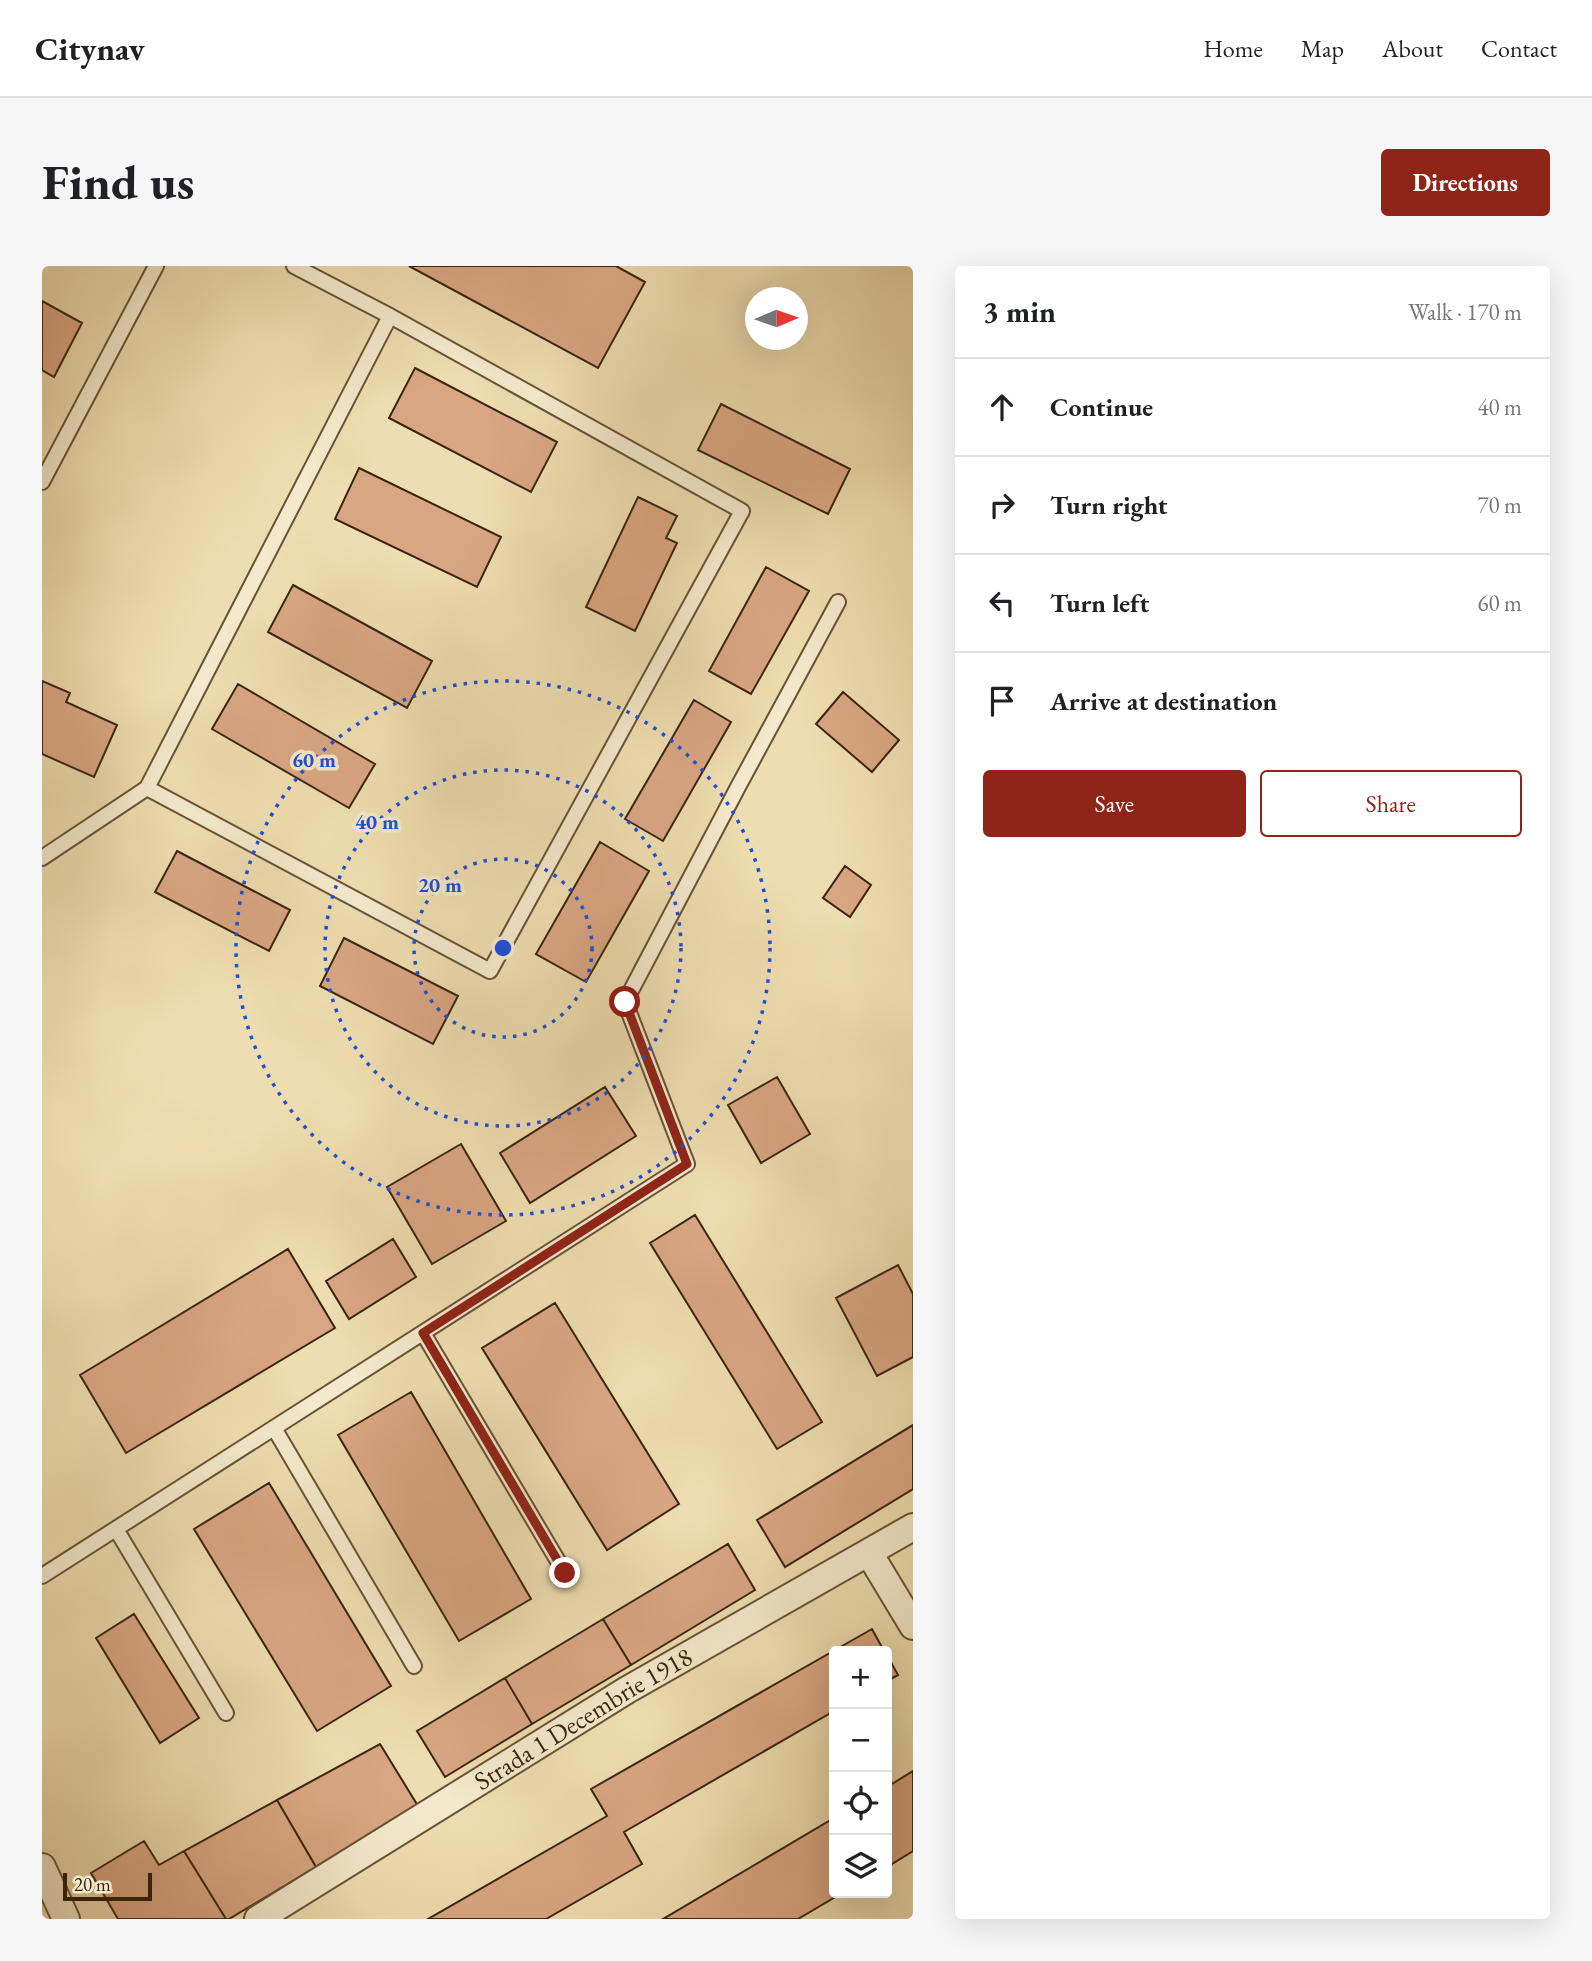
<!DOCTYPE html>
<meta charset="utf-8">
<style>
body{margin:0;font-family:"EB Garamond",serif;background:#f6f6f6;color:#202124}
.controls{position:absolute;right:21px;bottom:21px;display:grid;overflow:hidden;border-radius:7px;box-shadow:0 7px 28px #0002}
.controls button{width:63px;height:63px;display:grid;place-items:center;padding:0;border:0;border-bottom:2px solid #e0e0e0;background:#fff;color:#202124;font:35px sans-serif}
.compass{position:absolute;left:703px;top:21px;width:63px;height:63px;border-radius:50%;background:#fff;box-shadow:0 7px 28px #0002;rotate:88deg}
.scale{position:absolute;left:21px;bottom:18px;width:89px;box-sizing:border-box;padding-left:7px;border:4px solid #3a250c;border-top:0;font-size:19px;line-height:24px;white-space:nowrap;color:#3a250c;-webkit-text-stroke:5px #f4e9cc;paint-order:stroke}
.stop{position:absolute;width:21px;height:21px;margin:-16px;border:5px solid #8f2418;border-radius:50%;background:#fff}
.stop.end{background:#8f2418;border-color:#fff;box-shadow:0 2px 7px #0008}
.list{margin:0;padding:0;list-style:none}
h2{display:flex;justify-content:space-between;align-items:center;height:91px;margin:0;padding:0 28px;font-size:30px}
h2 small{font-size:23px;font-weight:400;color:#757577}
.list li{display:grid;grid-template-columns:46px 1fr auto;gap:21px;align-items:center;box-sizing:border-box;height:98px;padding:0 28px;border-top:2px solid #e0e0e0}
.list b{display:block;font-size:26px;white-space:nowrap}
.list em{font-size:23px;font-style:normal;color:#757577}
.actions{display:flex;gap:14px;padding:21px 28px}
.actions a{flex:1;padding:16px 0;border:2px solid #8f2418;border-radius:7px;text-align:center;font-size:24px;color:#8f2418}
.actions .main{background:#8f2418;color:#fff}
.icon{flex:none;width:38px;height:38px;fill:none;stroke:currentColor;stroke-width:2;stroke-linecap:round;stroke-linejoin:round}
.map{position:relative;flex:none;width:871px;height:1653px;overflow:hidden;border-radius:7px}
header{display:flex;align-items:center;gap:42px;box-sizing:border-box;height:98px;padding:0 35px;background:#fff;border-bottom:2px solid #e0e0e0}
header strong{font-size:33px}
nav{display:flex;gap:38px;margin-inline-start:auto;font-size:24px}
.intro{display:flex;align-items:center;justify-content:space-between;box-sizing:border-box;height:168px;padding:0 42px}
h1{margin:0;font-size:49px}
.button{padding:18px 32px;border-radius:7px;background:#8f2418;color:#fff;font-size:24px;font-weight:700}
main{display:flex;gap:42px;padding:0 42px}
aside{flex:1;background:#fff;border-radius:7px;box-shadow:0 7px 28px #0002}
.map>svg:first-child{display:block}
.building{fill:#d9a683;stroke:#3a250c;stroke-width:2}
.lines{fill:none;stroke-linecap:round;stroke-linejoin:round}
.service-casing{stroke:#675335;stroke-width:18}
.minor-casing{stroke:#675335;stroke-width:30}
.service{stroke:#f4e9cc;stroke-width:14}
.minor{stroke:#f4e9cc;stroke-width:26}
.route{stroke:#8f2418;stroke-width:9}
.ring{fill:none;stroke:#1d4ed8;stroke-width:3.5;stroke-dasharray:3.5 7}
.labels{text-anchor:middle;dominant-baseline:central;stroke-width:7;stroke-linejoin:round;paint-order:stroke}
.street-label{font-size:26px;fill:#3a250c;stroke:#f4e9cc}
.centre{fill:#1d4ed8;stroke:#f4e9cc;stroke-width:3.5}
.ring-label{font-size:21px;text-anchor:middle;font-weight:bold;fill:#1d4ed8;stroke:#f4e9cc;stroke-width:7;stroke-linejoin:round;paint-order:stroke}
</style>
<header>
<strong>Citynav</strong>
<nav><a>Home</a><a>Map</a><a>About</a><a>Contact</a></nav>
</header>
<div class="intro"><h1>Find us</h1><a class="button">Directions</a></div>
<main>
<div class="map">
<svg width="871" height="1653" viewBox="0 0 871 1653">
<rect width="100%" height="100%" fill="#eeddb0"/>
<filter id="stains"><feTurbulence type="fractalNoise" baseFrequency=".00286" numOctaves="4"/><feColorMatrix values="0 0 0 0 .2 0 0 0 0 .09 0 0 0 0 .02 0 0 0 .5 -.17"/></filter>
<radialGradient id="worn" r=".72"><stop offset=".6" stop-color="#630" stop-opacity="0"/><stop offset="1" stop-color="#630" stop-opacity=".3"/></radialGradient>
<!-- building -->
<path class="building" d="M367 0H574L603 16 556 102Z
M0 35 40 57 12 111 0 104Z
M373 102 515 176 489 226 347 152Z
M679 138 808 203 786 248 656 184Z
M317 202 459 271 435 321 293 253Z
M596 231 635 250 624 272 635 277 593 365 544 341Z
M724 301 767 325 709 428 667 405Z
M251 319 390 395 365 442 226 366Z
M0 415 28 427 24 436 75 459 52 511 0 488Z
M196 418 333 498 307 542 170 463Z
M801 426 857 474 830 506 774 458Z
M652 434 689 456 621 575 583 553Z
M558 576 607 605 544 716 494 688Z
M135 585 248 644 227 685 113 626Z
M803 600 829 619 808 651 781 632Z
M302 672 416 730 391 778 278 720Z
M735 811 768 868 719 897 686 839Z
M563 821 594 870 488 937 458 887Z
M419 878 464 955 390 998 345 921Z
M653 949 780 1156 735 1183 608 977Z
M351 973 374 1011 307 1053 284 1015Z
M246 983 293 1062 84 1187 38 1109Z
M856 999 871 1028V1091L835 1110 794 1032Z
M513 1037 637 1238 565 1284 440 1082Z
M369 1126 489 1333 417 1375 296 1169Z
M871 1159V1223L743 1301 715 1254Z
M227 1217 349 1420 275 1465 152 1263Z
M686 1278 713 1324 589 1399 561 1353Z
M92 1348 157 1452 118 1477 54 1372Z
M561 1353 589 1399 490 1458 463 1412Z
M830 1363 842 1385H792V1445L582 1566 600 1598 504 1653H386L565 1550 549 1523Z
M845 1389 856 1409 845 1415Z
M463 1412 490 1458 403 1511 375 1465Z
M338 1478 376 1540 274 1601 235 1534Z
M871 1505V1585L845 1601V1521Z
M235 1534 274 1601 187 1653H184L142 1585Z
M792 1552V1627H800L756 1653H621Z
M102 1575 117 1599 142 1585 184 1653H76L49 1607Z"/>
<g class="lines">
<!-- service casing -->
<g class="service-casing">
<path id="service" d="M252 0 348 50
M0 216 114 0
M0 592 105 522 348 50 700 245 448 705 105 522
M381 1067 523 1307
M232 1162 372 1400
M74 1263 184 1447
M0 1310 645 898 583 736 696 521 796 336"/>
</g>
<!-- minor casing -->
<g class="minor-casing">
<g id="minor">
<path d="M827 1287 871 1360"/>
<path d="M0 1601 24 1653"/>
<path id="s1" d="M216 1653 585 1424 871 1261"/>
</g>
</g>
<!-- service -->
<use href="#service" class="service"/>
<!-- minor -->
<use href="#minor" class="minor"/>
</g>
<g class="lines">
<!-- route -->
<path class="route" d="M523 1307 381 1067 645 898 583 736"/>
</g>
<!-- distance rings -->
<g class="ring">
<circle cx="461" cy="682" r="89"/>
<circle cx="461" cy="682" r="178"/>
<circle cx="461" cy="682" r="267"/>
</g>
<g class="labels">
<!-- street labels -->
<g class="street-label">
<text stroke="none"><textPath href="#s1" startOffset="382">Strada 1 Decembrie 1918</textPath></text>
</g>
</g>
<circle cx="461" cy="682" r="10" class="centre"/>
<g class="ring-label">
<text x="272" y="501">60 m</text>
<text x="335" y="563">40 m</text>
<text x="398" y="626">20 m</text>
</g>
<rect width="100%" height="100%" filter="url(#stains)"/>
<rect width="100%" height="100%" fill="url(#worn)"/>
</svg>
<div class="controls">
<button>+</button>
<button>−</button>
<button><svg class="icon" aria-label="locate" viewBox="0 0 24 24"><circle cx="12" cy="12" r="6"/><path d="M12 2v4M12 18v4M2 12h4M18 12h4"/></svg></button>
<button><svg class="icon" aria-label="layers" viewBox="0 0 24 24"><path d="M12 4l9 5-9 5-9-5zM3 14l9 5 9-5"/></svg></button>
</div>
<svg class="compass" viewBox="-18 -18 36 36"><path d="M0-13l5 13h-10z" fill="#e53935"/><path d="M0 13l5-13h-10z" fill="#757577"/></svg>
<div class="scale">20 m</div>
<div class="stop" style="left:583px;top:736px"></div>
<div class="stop end" style="left:523px;top:1307px"></div>
</div>
<aside>
<h2>3 min<small>Walk · 170 m</small></h2>
<ul class="list">
<li><svg class="icon" aria-label="ahead" viewBox="0 0 24 24"><path d="M12 20V5M6 11l6-6 6 6"/></svg><div><b>Continue</b></div><em>40 m</em></li>
<li><svg class="icon" aria-label="right" viewBox="0 0 24 24"><path d="M7 20v-9h11M14 6l5 5-5 5"/></svg><div><b>Turn right</b></div><em>70 m</em></li>
<li><svg class="icon" aria-label="left" viewBox="0 0 24 24"><path d="M17 20v-9H6M10 6l-5 5 5 5"/></svg><div><b>Turn left</b></div><em>60 m</em></li>
<li><svg class="icon" aria-label="arrive" viewBox="0 0 24 24"><path d="M6 21V4h12l-3 4 3 4H6"/></svg><div><b>Arrive at destination</b></div></li>
</ul>
<div class="actions"><a class="main">Save</a><a>Share</a></div>
</aside>
</main>
